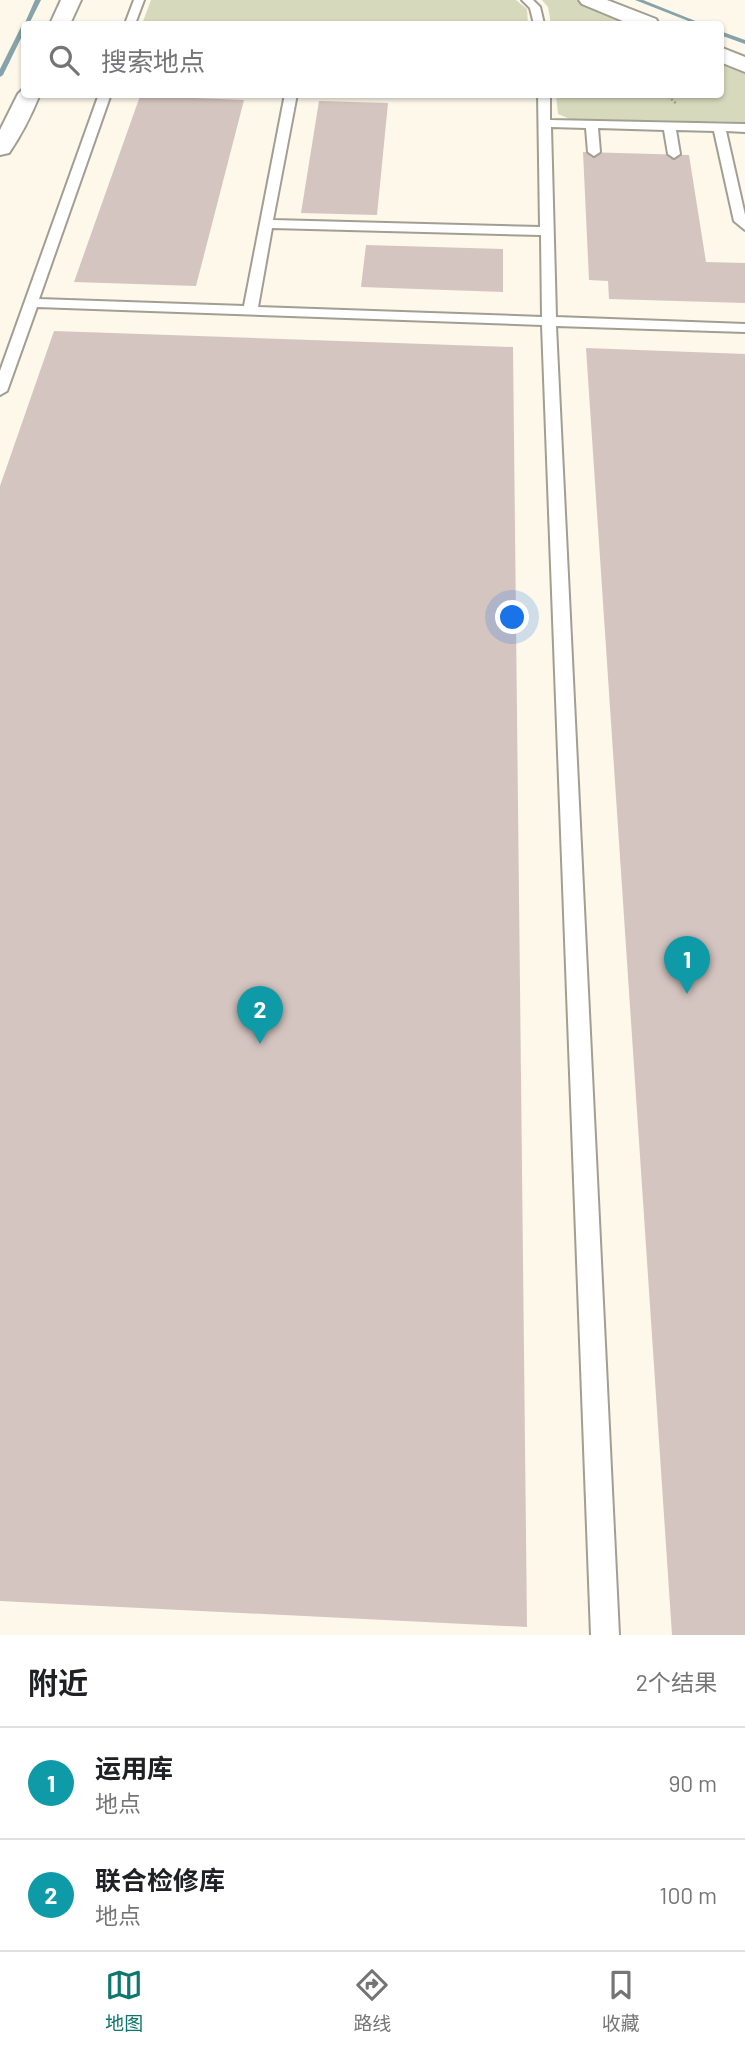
<!DOCTYPE html>
<html lang="zh">
<meta charset="utf-8">
<style>
body{margin:0;font-family:Barlow,"Noto Sans SC",sans-serif;background:#f6f6f6;color:#202124}
.you{position:absolute;left:513px;top:618px;width:24px;height:24px;margin:-18px;border:5px solid #fff;border-radius:50%;background:#1a73e8;box-shadow:0 0 0 10px #1a73e833}
.badge{display:grid;place-items:center;width:46px;height:46px;border-radius:50%;background:#0f766e;color:#fff;font-size:23px;font-weight:700}
.pin{position:absolute;translate:-50% -58px;filter:drop-shadow(0 2px 4px #0008)}
.pin::after{content:'';position:absolute;top:37px;width:24px;height:21px;background:inherit;clip-path:polygon(0 0,100% 0,50% 100%)}
.list{margin:0;padding:0;list-style:none}
h2{display:flex;justify-content:space-between;align-items:center;height:91px;margin:0;padding:0 28px;font-size:30px}
h2 small{font-size:23px;font-weight:400;color:#757577}
.list li{display:grid;grid-template-columns:46px 1fr auto;gap:21px;align-items:center;box-sizing:border-box;height:112px;padding:0 28px;border-top:2px solid #e0e0e0}
.list b{display:block;font-size:26px;white-space:nowrap}
.list p{margin:0;font-size:23px;white-space:nowrap;color:#757577}
.list em{font-size:23px;font-style:normal;color:#757577}
.icon{flex:none;width:38px;height:38px;fill:none;stroke:currentColor;stroke-width:2;stroke-linecap:round;stroke-linejoin:round}
.map{position:relative;flex:none;width:745px;height:1635px;overflow:hidden}
.search{position:absolute;background:#fff;box-shadow:0 2px 5px #0004;left:21px;right:21px;top:21px;height:77px;display:flex;align-items:center;gap:18px;box-sizing:border-box;padding:0 24px;border-radius:7px;color:#757577;font-size:26px}
.sheet{height:315px;background:#fff}
nav{display:flex;justify-content:space-around;align-items:center;box-sizing:border-box;height:98px;border-top:2px solid #e0e0e0;background:#fff;font-size:19px;color:#757577}
nav a{display:grid;justify-items:center;gap:4px}
nav .on{color:#0f766e}
.map>svg:first-child{display:block}
.green{fill:#d7d9bc}
.lines{fill:none;stroke-linecap:round;stroke-linejoin:round}
.stream{fill:#86a2aa;fill-rule:evenodd}
.building{fill:#d5c5c1}
.service-casing{stroke:#a29e91;stroke-width:4}
.minor-casing{stroke:#a29e91;stroke-width:4}
.path{stroke:#a6a297;stroke-width:2.5;stroke-dasharray:2 2;stroke-linecap:butt}
.service{fill:#fff;fill-rule:evenodd}
.minor{fill:#fff;fill-rule:evenodd}
</style>
<div class="map">
<svg width="745" height="1635" viewBox="0 0 745 1635">
<rect width="100%" height="100%" fill="#fdf8ea"/>
<!-- green -->
<path class="green" d="M151 0H516L527 9 528 24H142Z
M542 0H576L636 24H551L548 7Z
M721 59 745 69V122L570 119 558 114 556 95 720 94Z"/>
<g class="lines">
<!-- stream -->
<path class="stream" d="M35 0H41L29 24H24V32L3 75 0 77V69L21 27 24 25Z
M635 0H643L703 24H696Z
M720 31 745 40V44L720 35Z"/>
</g>
<!-- building -->
<path class="building" d="M140 96 244 100 196 286 74 282Z
M319 101 388 103 377 215 301 213Z
M583 152 689 155 706 262 745 263V303L609 299 608 281 589 280Z
M366 245 503 249V292L361 287Z
M54 331 513 347 527 1627 0 1601V486Z
M586 348 745 354V1635H672Z"/>
<g class="lines">
<!-- service casing -->
<g class="service-casing">
<path id="service" d="M134 0H144L135 24H125Z
M522 0H533L540 7 544 24H534L530 8Z
M99 94H111L39 299 244 306 285 94H297L273 220 540 227 538 94H550V120L745 124V132L726 131 745 215V230L734 221 714 131 676 130 680 154 674 158 668 154 664 130 598 128 600 152 594 156 588 152 586 128 551 127 556 317 745 324V332L556 326 619 1635H591L542 325 37 307 7 391 0 395V371ZM272 228 541 235 542 317 258 307Z"/>
</g>
<!-- minor casing -->
<g class="minor-casing">
<path id="minor" d="M61 0H81L70 24H50Z
M579 0H607L656 19 659 24H630L582 4Z
M720 47 745 57V72L720 62Z
M24 88V94H40C31 116 22 134 9 153L0 155V130L18 94Z"/>
</g>
<!-- path -->
<path class="path" d="M665 94 677 104"/>
<!-- service -->
<use href="#service" class="service"/>
<!-- minor -->
<use href="#minor" class="minor"/>
</g>
</svg>
<div class="you"></div>
<div class="pin badge" style="left:687px;top:994px;background:#0f9aa8">1</div>
<div class="pin badge" style="left:260px;top:1044px;background:#0f9aa8">2</div>
<div class="search"><svg class="icon" aria-label="search" viewBox="0 0 24 24"><circle cx="10" cy="10" r="6"/><path d="M15 15l6 6"/></svg>搜索地点</div>
</div>
<section class="sheet">
<h2>附近<small>2个结果</small></h2>
<ul class="list">
<li><span class="badge" style="background:#0f9aa8">1</span><div><b>运用库</b><p>地点</p></div><em>90 m</em></li>
<li><span class="badge" style="background:#0f9aa8">2</span><div><b>联合检修库</b><p>地点</p></div><em>100 m</em></li>
</ul>
</section>
<nav>
<a class="on"><svg class="icon" aria-label="map" viewBox="0 0 24 24"><path d="M3 6l6-2 6 2 6-2v14l-6 2-6-2-6 2zM9 4v14M15 6v14"/></svg>地图</a>
<a><svg class="icon" aria-label="directions" viewBox="0 0 24 24"><path d="M12 3l9 9-9 9-9-9zM9 14v-3h6M13 9l2 2-2 2"/></svg>路线</a>
<a><svg class="icon" aria-label="saved" viewBox="0 0 24 24"><path d="M7 4h10v16l-5-4-5 4z"/></svg>收藏</a>
</nav>
